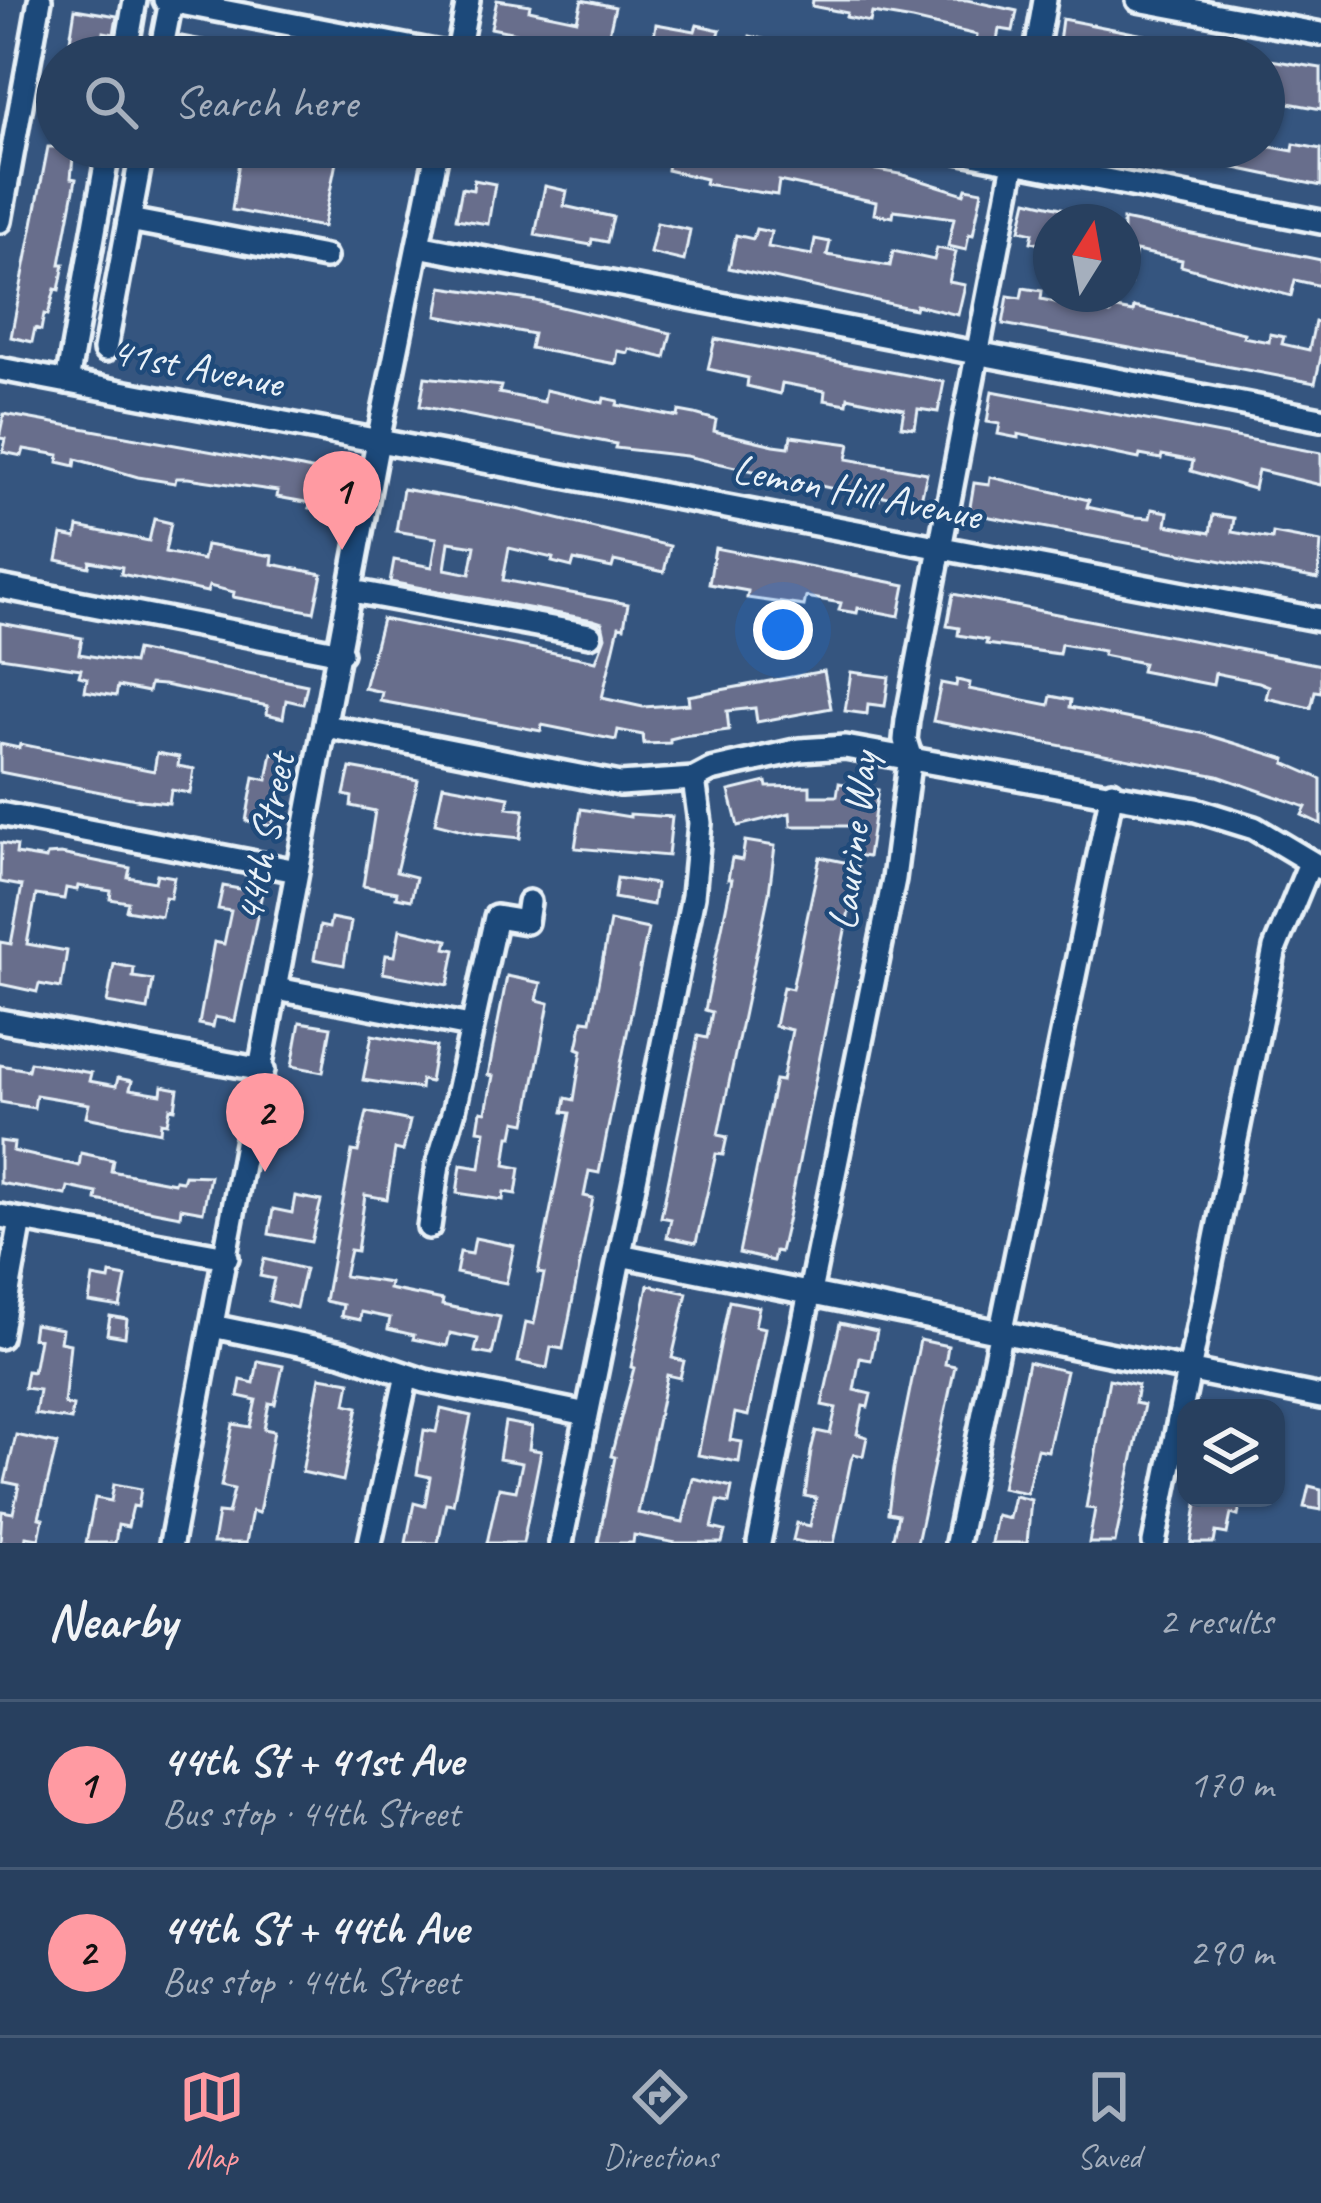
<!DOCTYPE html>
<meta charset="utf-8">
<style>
body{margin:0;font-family:Caveat,sans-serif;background:#304765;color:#f1f3f6}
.controls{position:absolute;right:36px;bottom:36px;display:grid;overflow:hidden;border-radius:24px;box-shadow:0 3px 9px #0004}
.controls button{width:108px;height:108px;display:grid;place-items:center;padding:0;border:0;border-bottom:3px solid #445974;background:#28405f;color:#f1f3f6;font:60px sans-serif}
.compass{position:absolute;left:1033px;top:204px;width:108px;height:108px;border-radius:50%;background:#28405f;box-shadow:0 3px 9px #0004;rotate:11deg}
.you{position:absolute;left:783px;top:630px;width:42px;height:42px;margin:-30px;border:9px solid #fff;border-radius:50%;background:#1a73e8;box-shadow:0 0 0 18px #1a73e833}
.badge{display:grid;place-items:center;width:78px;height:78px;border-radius:50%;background:#ff9aa2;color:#111;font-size:39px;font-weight:700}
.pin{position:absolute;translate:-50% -99px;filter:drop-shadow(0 3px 6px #0008)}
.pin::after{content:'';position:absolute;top:63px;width:42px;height:36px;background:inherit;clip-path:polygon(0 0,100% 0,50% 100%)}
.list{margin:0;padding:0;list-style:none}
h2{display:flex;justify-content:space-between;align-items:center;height:156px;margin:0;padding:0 48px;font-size:51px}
h2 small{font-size:39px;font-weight:400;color:#a5afbd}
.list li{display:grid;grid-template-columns:78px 1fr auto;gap:36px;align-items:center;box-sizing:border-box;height:168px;padding:0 48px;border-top:3px solid #445974}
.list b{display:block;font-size:45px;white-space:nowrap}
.list p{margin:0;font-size:39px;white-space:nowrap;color:#a5afbd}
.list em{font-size:39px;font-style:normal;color:#a5afbd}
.icon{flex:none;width:66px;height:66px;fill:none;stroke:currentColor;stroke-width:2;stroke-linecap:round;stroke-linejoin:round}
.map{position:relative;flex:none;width:1321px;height:1543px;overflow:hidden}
.search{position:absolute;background:#28405f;box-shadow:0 3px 9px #0004;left:36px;right:36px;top:36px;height:132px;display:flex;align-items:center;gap:30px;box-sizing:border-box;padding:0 42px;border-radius:66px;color:#a5afbd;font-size:45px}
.sheet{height:492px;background:#28405f}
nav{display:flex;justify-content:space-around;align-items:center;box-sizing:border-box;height:168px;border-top:3px solid #445974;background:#28405f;font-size:33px;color:#a5afbd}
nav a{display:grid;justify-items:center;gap:6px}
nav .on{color:#ff9aa2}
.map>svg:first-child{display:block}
.building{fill:#676e8c;stroke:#e8f1f8;stroke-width:3;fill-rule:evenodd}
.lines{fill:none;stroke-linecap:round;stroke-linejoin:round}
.minor-casing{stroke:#e8f1f8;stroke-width:30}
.minor{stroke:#1f4a7a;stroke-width:21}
.labels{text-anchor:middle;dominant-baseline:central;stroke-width:9;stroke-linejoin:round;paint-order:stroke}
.street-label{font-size:42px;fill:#e8f1f8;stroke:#1f4a7a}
</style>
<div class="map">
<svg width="1321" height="1543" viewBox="0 0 1321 1543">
<rect width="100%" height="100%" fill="#35557f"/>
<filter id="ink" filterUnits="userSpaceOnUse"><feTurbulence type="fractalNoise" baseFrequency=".00833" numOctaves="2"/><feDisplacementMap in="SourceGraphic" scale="24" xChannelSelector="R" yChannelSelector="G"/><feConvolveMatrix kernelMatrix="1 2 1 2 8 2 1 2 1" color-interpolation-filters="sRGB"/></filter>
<g filter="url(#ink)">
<!-- building -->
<path class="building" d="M497 0 530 5 529 10 577 20 582 0 615 7 605 51 491 28Z
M813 0H967L1017 11 1013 31 999 29 996 47 976 44 977 35 913 20 872 13 870 22 846 17 847 13 812 6Z
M75 9 117 16 114 34 104 32 100 57 68 53Z
M1062 19 1221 50 1220 57H1057Z
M656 24 695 31 697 25 720 30 718 38 748 45 750 36 767 40 812 51 811 57H651Z
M1264 59 1321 68V109L1283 102 1284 97 1264 93Z
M1294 144 1321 149V186L1193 159 1192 165 1136 153V147H1271L1293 151Z
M48 147H74L71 178 76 179 60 264H64L59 290 55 289 48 315 44 314 41 330 35 328 32 342 11 337Z
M241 147H339L323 227 232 210Z
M623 147H747L900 174 964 194 966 188 982 191 973 235 969 234 966 250 948 246 954 218 894 210 893 217 874 214 876 202 779 181 777 195 705 184 706 179 667 170 668 162 623 154Z
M474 180 495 184 488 224 456 219 462 188 473 190Z
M545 186 567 191 564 206 613 217 607 242 592 239 591 245 535 235Z
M1027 200 1095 216 1094 222H1051V247L1031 242 1033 233 1020 230Z
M1123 220 1321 260V286L1295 280 1291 296 1181 266 1182 260 1136 251 1130 284H1123Z
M657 223 690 230 684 261 650 253Z
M756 229 771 232 768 247 812 255 815 239 830 242 827 255 890 266 893 251 934 260 937 248 956 252 949 282 965 285 958 315 916 305 915 309 900 306 729 268 736 235 753 239Z
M442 287 536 301 671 333 665 358 629 349 628 353 618 351 616 364 530 348 533 334 437 316Z
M1023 288 1042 291 1041 299 1110 314 1111 308 1133 312 1134 307 1244 333 1243 337 1269 342 1270 334 1284 337 1282 344 1309 350 1315 322 1321 323V357L1315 383 1003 324 1008 296 1021 298Z
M715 339 944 382 938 412 918 409 915 428 901 426 904 409 848 397 847 404 824 400 825 391 782 383 780 394 747 386 748 378 708 369Z
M425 377 501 386 499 393 544 402 546 390 603 403 604 398 618 401 617 405 678 417 679 411 695 414 716 420 714 431 774 445 789 447 791 436 850 444 847 459 927 473 920 504 879 495V499L686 456 615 448 616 444 420 406Z
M992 391 1321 453V485L1258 470 1254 489 1191 471 1193 461 1162 455 1161 459 1140 455 1139 459 1018 434V438L998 434 1000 424 987 422Z
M4 414 302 468 347 478 342 499 328 495 324 511 309 508 311 503 277 497 278 491 188 478H176L175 483 138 477 76 459 75 466 58 462 59 455 24 449 22 456 3 452 6 439 0 438V433Z
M990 477 1089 500 1087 507 1135 517 1150 518 1152 509 1168 512 1166 525 1210 533 1213 515 1234 518 1232 532 1272 539 1273 533 1321 542 1318 579 969 513 974 483 989 485Z
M403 489 516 509 670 546 664 572 614 561 612 568 574 560 572 567 552 562 553 558 509 548 503 580 628 604 624 627 619 626 602 698 643 707 689 704 688 696 824 671 831 708 757 722 755 708 727 711 729 730 682 736 670 739V743L644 744 643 735 618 730 616 740 542 725 541 731 380 701 382 692 364 688 382 619 596 661 605 637 602 623 593 620 390 582 394 560 432 567 437 538 396 531ZM449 542 475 546 470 574 445 569Z
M154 519 171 523 165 552 203 560 206 545 273 556 272 564 322 574 314 612 233 597 234 592 209 586 207 592 121 574 122 567 90 561 89 567 57 560 62 535 76 538 78 527 149 541Z
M715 548 905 585 899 616 858 608 857 613 839 610 841 603 806 597 804 606 747 598 748 591 709 584Z
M953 594 1321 665V692L1315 691 1311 708 1266 698 1269 686 1259 682 1215 673 1213 685 1141 671 1143 663 1103 655 1104 651 1061 644 1059 654 986 644 987 640 958 635 959 628 947 626Z
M0 623 82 638 79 654 133 663 136 650 307 685 303 704 286 700 283 718 267 714 268 706 164 685 150 684 148 692 118 686 116 696 85 691 87 678 79 676 81 669 0 657Z
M851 672 889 677 885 706 868 704 867 714 845 711Z
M957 680 970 683 969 689 1049 705 1051 696 1071 700 1070 707 1201 733 1286 759 1285 763 1321 779V824L1302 815 1306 807 1218 776 933 721 941 683 956 686Z
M0 744 19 748 20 744 154 771 157 753 179 757 178 766 194 769 190 793 171 790 169 803 141 800 0 772Z
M272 753 292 757 287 783 281 781 272 826 246 821 254 777 267 780Z
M350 768 418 780 396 872 416 877 411 900 396 897 397 892 363 886 375 811 351 806 352 797 344 795Z
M766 782 767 787 810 786V796H837L839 783 878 790 868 857 850 854 855 826H791L790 813 738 826 729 791Z
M443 785 509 797 507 808 524 810 520 838 474 833 435 823Z
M581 809 630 817V814L672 817 668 856 575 848Z
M745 841 775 846 769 893 718 1135 727 1137 723 1155 716 1154 696 1243 667 1237 671 1219 661 1217 698 1036 707 1038 712 1012 705 1010 732 879H728L732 858 742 860Z
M1 843 17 846 16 854 46 859 47 855 61 854 130 868 128 877 155 882 157 874 174 877 170 898 165 897 161 916 126 910 128 902 110 899 111 891 78 886 77 890 66 888 64 899 36 895 27 944 67 951 61 988 39 984 37 992 0 984V942L11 944 22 886 0 882Z
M820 857 858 865 788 1217 780 1252 775 1251 773 1261 739 1253 775 1080 782 1081 792 1030 775 1026 783 987 792 989Z
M617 878 656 884 653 905 614 898Z
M223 886 262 893 235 1021 215 1017 213 1027 199 1024 214 942 224 944 231 911 218 909Z
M331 918 351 922 344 965 314 959 320 926 329 928Z
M610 921 648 929 599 1173 589 1171 584 1196 593 1198 563 1349 551 1347 547 1368 518 1362 526 1322 534 1324 544 1274 538 1273 570 1113 563 1112 566 1098 574 1100 582 1050 577 1048 583 1020 591 1021Z
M400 929 448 940 446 948 455 950 448 985 383 973 386 955 395 956Z
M114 964 134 968 133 977 153 980 148 1010 107 1003Z
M507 976 541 983 537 1000 549 1003 526 1123 516 1121 513 1136H509L505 1165 520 1168 516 1194 504 1192 503 1200 457 1193 461 1165 480 1168 485 1131 478 1130 481 1111 486 1112 493 1076 488 1075Z
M300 1022 331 1027 323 1072 292 1066Z
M372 1035 436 1047 430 1082 421 1080 420 1089 363 1080Z
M30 1062 91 1073 89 1081 116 1086 118 1078 132 1081 130 1089 161 1094 162 1086 178 1089 175 1109 170 1108 167 1123 161 1122 160 1132 86 1117 89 1104 36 1095 34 1108 0 1102V1065L28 1070Z
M367 1112 410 1121 403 1151 395 1149 387 1199 365 1195 357 1251 350 1250 344 1276 390 1283 389 1289 443 1300 442 1305 500 1317 492 1355 475 1352 478 1339 450 1333 447 1346 413 1339 414 1335 388 1329 390 1318 361 1312 360 1320 341 1316 343 1305 325 1301 352 1151 358 1152Z
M0 1141 14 1143 13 1151 79 1166 81 1153 113 1160 111 1171 174 1183 175 1180 182 1181 184 1175 210 1176 203 1212 181 1208 180 1216 96 1200 97 1193 68 1187 66 1195 0 1183Z
M295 1196 321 1201 311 1242 269 1234 273 1209 292 1213Z
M475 1238 514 1246 506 1283 456 1273 460 1252 472 1254Z
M264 1259 305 1269 296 1308 269 1301 274 1279 260 1276Z
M110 1274 126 1277 120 1307 89 1302 93 1277 109 1280Z
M648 1285 687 1293 672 1358 684 1361 680 1378 667 1375 638 1513 683 1522 693 1478 732 1487 729 1503 718 1501 712 1528 725 1531 722 1543H676L634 1535 633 1543H598L615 1457 611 1456 634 1368 631 1367Z
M729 1301 759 1307 755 1326 765 1328 748 1416 735 1413 730 1440 742 1442 739 1462 698 1455Z
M110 1316 127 1319 125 1337 107 1334Z
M840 1323 877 1331 871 1360 860 1358 854 1390 871 1394 868 1407 863 1406 857 1434 867 1437 863 1456 854 1454 851 1460 834 1543H807L793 1540 797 1523 810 1526 816 1498 805 1496 811 1451 816 1431 830 1434 836 1408 822 1405Z
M34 1324 62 1329 60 1342 70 1344 64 1404 73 1406 71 1420 35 1414 39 1390 24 1388 27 1371 33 1372 39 1339 32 1338Z
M920 1340 948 1346 945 1364 955 1366 917 1543H892L898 1515 888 1513 894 1468Z
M258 1361 283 1366 275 1404 269 1403 264 1429 274 1431 259 1513 252 1511 246 1543H213L218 1513 228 1514 234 1489 221 1486 233 1424 250 1427 256 1400 238 1396 241 1380 254 1383Z
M1028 1362 1066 1371 1048 1451 1037 1449 1027 1493 1002 1488Z
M320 1377 350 1382 346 1404 358 1407 343 1481 302 1472Z
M1109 1379 1138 1385 1135 1403 1144 1405 1115 1543H1089L1095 1509 1086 1508Z
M441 1409 471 1416 453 1504 446 1503 438 1543H406L414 1503 425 1506 430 1477 417 1474 424 1430 436 1432Z
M505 1422 532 1427 529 1449 541 1451 523 1543H487L499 1488 516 1491 522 1463 499 1459Z
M16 1435 57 1444 39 1518 43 1519 39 1539 26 1537 25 1543H0L2 1511 13 1513 19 1485 5 1482Z
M114 1484 141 1489 138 1507 133 1506 128 1527 118 1525 115 1543H86L95 1498 111 1501Z
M1309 1486 1321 1489V1510L1304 1507Z
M1014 1496 1031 1500 1027 1543H991L996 1515 1009 1518Z
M1198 1498 1241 1500 1238 1516 1231 1514 1227 1534 1216 1532 1214 1543H1191Z"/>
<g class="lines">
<!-- minor casing -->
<g class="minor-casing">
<path id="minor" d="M165 0 461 57
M1138 0 1321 34
M162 46 220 57
M125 57 135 0
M160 57 171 1
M457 57 468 0
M1035 57 1045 0
M937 147 1321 222
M129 220 325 257
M0 221 40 0
M418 246 1321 419
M105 350 143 147
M0 369 1321 620
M67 382 109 147
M0 587 341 653
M352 591 590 635
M326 726 620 784 694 779 711 770 800 750 845 747 1196 810 1254 828 1321 868
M0 814 297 871
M277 989 470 1026
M0 1021 263 1070
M0 1216 227 1257
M429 1227 438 1164 454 1110 496 917 526 922 529 902
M620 1255 1321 1397
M212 1326 342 1353 425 1381 587 1414
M0 1337 21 1220
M171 1543 378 441 438 147
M370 1543 407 1375
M561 1543 693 896 700 823 694 779
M759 1543 894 879 910 756 905 740 907 720 1017 147
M957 1543 1112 792
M1154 1543 1275 948 1310 863"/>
</g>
<!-- minor -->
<use href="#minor" class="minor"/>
</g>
</g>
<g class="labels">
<!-- street labels -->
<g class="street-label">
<text transform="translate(197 367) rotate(11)">41st Avenue</text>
<text transform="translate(857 492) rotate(11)">Lemon Hill Avenue</text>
<text transform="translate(265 838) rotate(-79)">44th Street</text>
<text transform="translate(853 841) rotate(-83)">Laurine Way</text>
</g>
</g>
</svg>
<div class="controls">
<button><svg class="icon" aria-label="layers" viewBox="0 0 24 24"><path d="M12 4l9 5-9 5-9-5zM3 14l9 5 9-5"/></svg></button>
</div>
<svg class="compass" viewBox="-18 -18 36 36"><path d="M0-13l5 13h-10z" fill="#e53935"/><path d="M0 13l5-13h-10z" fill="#a5afbd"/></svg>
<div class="you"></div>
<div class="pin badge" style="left:342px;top:550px">1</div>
<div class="pin badge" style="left:265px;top:1172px">2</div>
<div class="search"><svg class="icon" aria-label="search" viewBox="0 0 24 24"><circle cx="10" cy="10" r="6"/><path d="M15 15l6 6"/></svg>Search here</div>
</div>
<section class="sheet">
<h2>Nearby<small>2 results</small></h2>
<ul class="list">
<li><span class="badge">1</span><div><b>44th St + 41st Ave</b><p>Bus stop · 44th Street</p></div><em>170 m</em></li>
<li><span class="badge">2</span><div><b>44th St + 44th Ave</b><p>Bus stop · 44th Street</p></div><em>290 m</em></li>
</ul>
</section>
<nav>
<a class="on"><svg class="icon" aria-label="map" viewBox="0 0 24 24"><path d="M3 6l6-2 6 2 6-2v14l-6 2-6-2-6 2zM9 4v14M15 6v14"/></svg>Map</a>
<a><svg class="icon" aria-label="directions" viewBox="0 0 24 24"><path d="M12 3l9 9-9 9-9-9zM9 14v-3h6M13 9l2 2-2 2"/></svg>Directions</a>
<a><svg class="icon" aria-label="saved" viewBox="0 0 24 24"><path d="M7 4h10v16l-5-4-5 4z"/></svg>Saved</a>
</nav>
